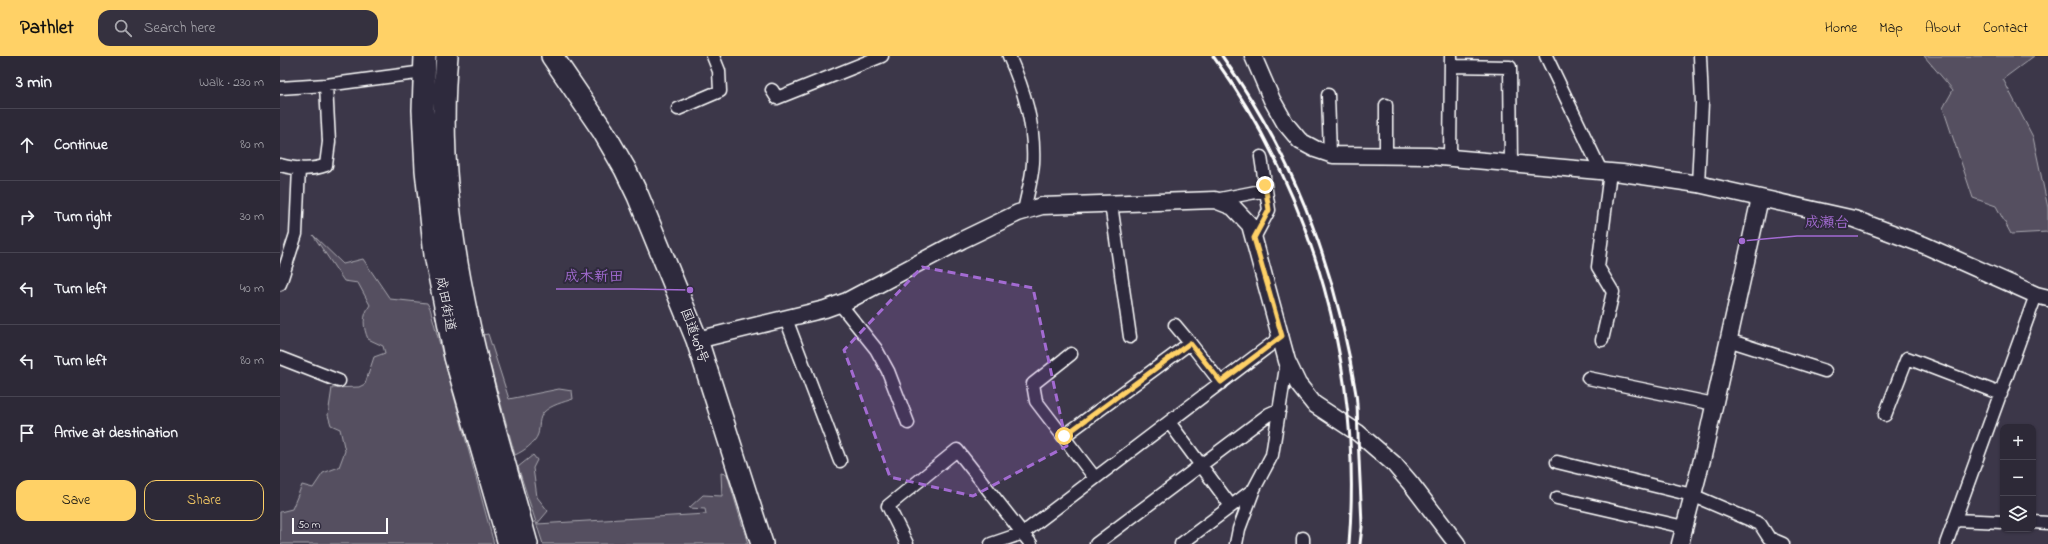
<!DOCTYPE html>
<meta charset="utf-8">
<style>
body{margin:0;font-family:"Indie Flower","Klee One",sans-serif;background:#35313f;color:#f1f3f6}
.controls{position:absolute;right:12px;bottom:12px;display:grid;overflow:hidden;border-radius:8px;box-shadow:0 1px 3px #0004}
.controls button{width:36px;height:36px;display:grid;place-items:center;padding:0;border:0;border-bottom:1px solid #484552;background:#2d2937;color:#f1f3f6;font:20px sans-serif}
.scale{position:absolute;left:12px;bottom:10px;width:96px;box-sizing:border-box;padding-left:4px;border:2px solid #fff;border-top:0;font-size:11px;line-height:14px;white-space:nowrap;color:#fff;-webkit-text-stroke:3px #2f2a3d;paint-order:stroke}
.stop{position:absolute;width:12px;height:12px;margin:-9px;border:3px solid #ffd166;border-radius:50%;background:#fff}
.stop.end{background:#ffd166;border-color:#fff;box-shadow:0 1px 4px #0008}
.list{margin:0;padding:0;list-style:none}
h2{display:flex;justify-content:space-between;align-items:center;height:52px;margin:0;padding:0 16px;font-size:17px}
h2 small{font-size:13px;font-weight:400;color:#a7a6ad}
.list li{display:grid;grid-template-columns:26px 1fr auto;gap:12px;align-items:center;box-sizing:border-box;height:72px;padding:0 16px;border-top:1px solid #484552}
.list b{display:block;font-size:15px;white-space:nowrap}
.list em{font-size:13px;font-style:normal;color:#a7a6ad}
.actions{display:flex;gap:8px;padding:12px 16px}
.actions a{flex:1;padding:9px 0;border:1px solid #ffd166;border-radius:12px;text-align:center;font-size:14px;color:#ffd166}
.actions .main{background:#ffd166;color:#111}
.icon{flex:none;width:22px;height:22px;fill:none;stroke:currentColor;stroke-width:2;stroke-linecap:round;stroke-linejoin:round}
.map{position:relative;flex:none;width:1768px;height:488px;overflow:hidden}
header{display:flex;align-items:center;gap:24px;box-sizing:border-box;height:56px;padding:0 20px;background:#ffd166;color:#111}
header strong{font-size:19px}
nav{display:flex;gap:22px;margin-inline-start:auto;font-size:14px}
.search{width:280px;height:36px;background:#35313f;display:flex;align-items:center;gap:10px;box-sizing:border-box;padding:0 14px;border-radius:12px;color:#a7a6ad;font-size:15px}
main{display:flex}
aside{flex:1;background:#2d2937}
.map>svg:first-child{display:block}
.green{fill:#555060;stroke:#aaa8b0}
.lines{fill:none;stroke-linecap:round;stroke-linejoin:round}
.street-casing{stroke:#fff;stroke-width:15}
.secondary-casing{stroke:#fff;stroke-width:19}
.highway-casing{stroke:#fff;stroke-width:24}
.street{stroke:#2f2a3d;stroke-width:12}
.secondary{stroke:#2f2a3d;stroke-width:16}
.highway{stroke:#2f2a3d;stroke-width:21}
.rail{stroke:#fff;stroke-width:3}
.route{stroke:#ffd166;stroke-width:5}
.marked{fill:#a36bd2;fill-opacity:0.2;stroke:#a36bd2;stroke-width:3;stroke-dasharray:8 5;stroke-linejoin:round}
.labels{text-anchor:middle;dominant-baseline:central;stroke-width:4;stroke-linejoin:round;paint-order:stroke}
.street-label{font-size:14px;fill:#fff;stroke:#2f2a3d}
.leader{fill:none;stroke:#a36bd2;stroke-width:1.5}
.callout-dot{fill:#a36bd2;stroke:#2f2a3d;stroke-width:1.5}
.callout-label{font-size:15px;text-anchor:middle;font-weight:bold;fill:#a36bd2;stroke:#2f2a3d;stroke-width:4;stroke-linejoin:round;paint-order:stroke}
</style>
<header>
<strong>Pathlet</strong>
<div class="search"><svg class="icon" aria-label="search" viewBox="0 0 24 24"><circle cx="10" cy="10" r="6"/><path d="M15 15l6 6"/></svg>Search here</div>
<nav><a>Home</a><a>Map</a><a>About</a><a>Contact</a></nav>
</header>
<main>
<aside>
<h2>3 min<small>Walk · 230 m</small></h2>
<ul class="list">
<li><svg class="icon" aria-label="ahead" viewBox="0 0 24 24"><path d="M12 20V5M6 11l6-6 6 6"/></svg><div><b>Continue</b></div><em>80 m</em></li>
<li><svg class="icon" aria-label="right" viewBox="0 0 24 24"><path d="M7 20v-9h11M14 6l5 5-5 5"/></svg><div><b>Turn right</b></div><em>30 m</em></li>
<li><svg class="icon" aria-label="left" viewBox="0 0 24 24"><path d="M17 20v-9H6M10 6l-5 5 5 5"/></svg><div><b>Turn left</b></div><em>40 m</em></li>
<li><svg class="icon" aria-label="left" viewBox="0 0 24 24"><path d="M17 20v-9H6M10 6l-5 5 5 5"/></svg><div><b>Turn left</b></div><em>80 m</em></li>
<li><svg class="icon" aria-label="arrive" viewBox="0 0 24 24"><path d="M6 21V4h12l-3 4 3 4H6"/></svg><div><b>Arrive at destination</b></div></li>
</ul>
<div class="actions"><a class="main">Save</a><a>Share</a></div>
</aside>
<div class="map">
<svg width="1768" height="488" viewBox="0 0 1768 488">
<rect width="100%" height="100%" fill="#3c3749"/>
<filter id="ink" filterUnits="userSpaceOnUse"><feTurbulence type="fractalNoise" baseFrequency=".025" numOctaves="2"/><feDisplacementMap in="SourceGraphic" scale="8" xChannelSelector="R" yChannelSelector="G"/><feConvolveMatrix kernelMatrix="1 2 1 2 8 2 1 2 1" color-interpolation-filters="sRGB"/></filter>
<g filter="url(#ink)">
<!-- green -->
<path class="green" d="M1644 0H1754L1723 23 1753 81 1768 152V176L1731 178 1716 150 1693 142 1663 52 1673 34Z
M33 179 63 208 83 203 110 243 147 247 150 252 214 488H0V456L12 453 22 429 33 432 43 417 59 411 65 395 60 373 51 369 48 359 52 332 79 331 85 328 94 301 105 297 103 290 88 283C83 271 82 260 90 249L78 227 64 225Z
M208 278 229 343 279 333 292 335 293 343C284 346 271 349 264 356 258 362 260 371 258 378 255 387 244 395 235 399L202 279Z
M253 399 257 404 253 412 257 441 268 455 257 468 426 458 425 453 409 452 423 439 442 440 441 417 447 418 468 488H263L238 411Z"/>
<g class="lines">
<!-- street casing -->
<g class="street-casing">
<path id="street" d="M729 0C744 34 755 69 753 107 752 123 747 139 744 155
M1266 0 1321 115
M1171 10 1230 11 1231 107
M0 32 46 29 144 16
M492 34 497 42 602 0
M1048 39 1050 98
M398 53 440 35 439 15 433 0
M1106 100V49
M1170 102 1171 0
M0 109C15 113 31 115 46 109L49 86 46 29
M1418 128 1422 47 1420 0
M935 144 986 134
M831 148 850 281
M974 182 989 154 981 101
M0 228 16 178 19 112
M560 248 596 293 608 315 628 367
M506 263 560 405
M895 269 910 287
M1322 284 1333 236 1318 211 1330 116
M1448 284 1545 315
M791 298 753 328 756 345 815 422
M0 302 59 325
M1308 322 1434 348
M1605 359 1627 302 1721 338
M889 366 951 450
M784 380 910 287 941 327
M1277 406 1412 439 1480 468 1489 482 1503 488
M1277 442 1404 471
M1675 464 1723 466
M1753 466 1768 467
M627 488 608 450 677 394 751 488
M711 488 743 477 1002 280
M816 488 989 358 1000 353
M901 488 974 433 992 399 1007 305
M956 488 959 473 974 433
M1023 488V482
M1666 488 1756 239"/>
</g>
<!-- secondary casing -->
<g class="secondary-casing">
<path id="secondary" d="M973 0 992 44 1005 67 1020 85 1035 93 1053 99 1149 100 1342 117 1418 128 1574 163 1644 189 1756 239 1768 242
M417 284 545 253 567 245 682 184 738 157 762 150 935 144 953 151 970 169 1007 305 1018 328 1034 348 1078 377 1114 408 1132 429 1177 488
M1400 488 1423 400 1480 142"/>
</g>
<!-- highway casing -->
<g class="highway-casing">
<path id="highway" d="M145 0 143 54 146 114 155 199 175 301 229 488
M167 0C151 168 203 329 247 488
M272 0 323 75 345 113 358 140 417 284 482 488"/>
</g>
<!-- street -->
<use href="#street" class="street"/>
<!-- secondary -->
<use href="#secondary" class="secondary"/>
<!-- highway -->
<use href="#highway" class="highway"/>
<!-- rail -->
<path class="rail" d="M933 0C1034 140 1083 316 1069 488
M942 0C1014 100 1057 216 1076 338 1078 350 1077 364 1078 377 1079 408 1081 440 1082 471L1080 488"/>
</g>
</g>
<g class="lines" filter="url(#ink)">
<!-- route -->
<path class="route" d="M784 380 910 287 941 326 1002 280 974 182 989 154 985 129"/>
</g>
<!-- marked area -->
<path class="marked" d="M642 211 753 232 787 390 693 440 610 421 564 294Z"/>
<g class="labels">
<!-- street labels -->
<g class="street-label">
<text transform="translate(165 248) rotate(79)">成田街道</text>
<text transform="translate(414 280) rotate(70)">国道409号</text>
</g>
</g>
<!-- callouts -->
<path class="leader" d="M1462 185L1517 180H1578M410 234L352 233H276"/>
<g class="callout-dot">
<circle cx="1462" cy="185" r="4"/>
<circle cx="410" cy="234" r="4"/>
</g>
<g class="callout-label">
<text x="1547" y="171">成瀬台</text>
<text x="314" y="225">成木新田</text>
</g>
</svg>
<div class="controls">
<button>+</button>
<button>−</button>
<button><svg class="icon" aria-label="layers" viewBox="0 0 24 24"><path d="M12 4l9 5-9 5-9-5zM3 14l9 5 9-5"/></svg></button>
</div>
<div class="scale">50 m</div>
<div class="stop" style="left:784px;top:380px"></div>
<div class="stop end" style="left:985px;top:129px"></div>
</div>
</main>
